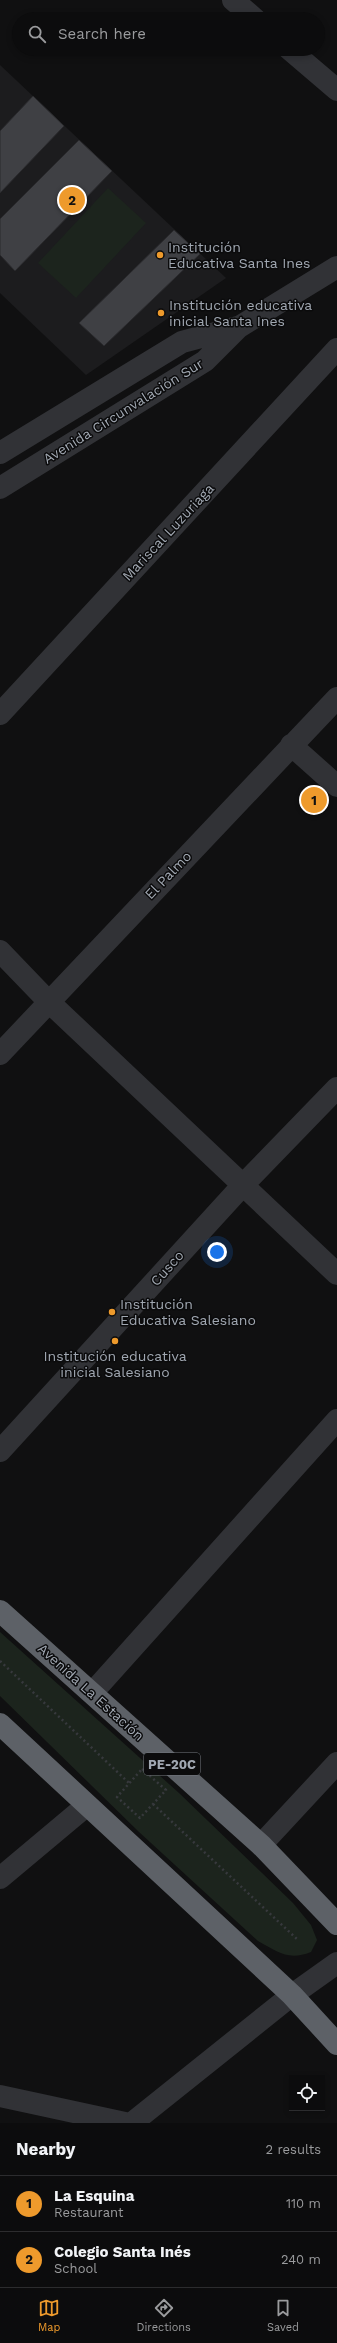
<!DOCTYPE html>
<meta charset="utf-8">
<style>
body{margin:0;font-family:"Work Sans",sans-serif;background:#1a1a1b;color:#f1f3f6}
.controls{position:absolute;right:12px;bottom:12px;display:grid;overflow:hidden;border-radius:0px;box-shadow:0 2px 6px #0003}
.controls button{width:36px;height:36px;display:grid;place-items:center;padding:0;border:0;border-bottom:1px solid #2c2c2e;background:#0c0c0d;color:#f1f3f6;font:20px sans-serif}
.you{position:absolute;left:217px;top:1252px;width:14px;height:14px;margin:-10px;border:3px solid #fff;border-radius:50%;background:#1a73e8;box-shadow:0 0 0 6px #1a73e833}
.badge{display:grid;place-items:center;width:26px;height:26px;border-radius:50%;background:#ee9a2c;color:#111;font-size:13px;font-weight:700}
.pin{position:absolute;translate:-50% -50%;border:2px solid #fff;box-shadow:0 1px 4px #0006}
.list{margin:0;padding:0;list-style:none}
h2{display:flex;justify-content:space-between;align-items:center;height:52px;margin:0;padding:0 16px;font-size:17px}
h2 small{font-size:13px;font-weight:400;color:#9a9b9d}
.list li{display:grid;grid-template-columns:26px 1fr auto;gap:12px;align-items:center;box-sizing:border-box;height:56px;padding:0 16px;border-top:1px solid #2c2c2e}
.list b{display:block;font-size:15px;white-space:nowrap}
.list p{margin:0;font-size:13px;white-space:nowrap;color:#9a9b9d}
.list em{font-size:13px;font-style:normal;color:#9a9b9d}
.icon{flex:none;width:22px;height:22px;fill:none;stroke:currentColor;stroke-width:2;stroke-linecap:round;stroke-linejoin:round}
.map{position:relative;flex:none;width:337px;height:2123px;overflow:hidden}
.search{position:absolute;background:#0c0c0d;box-shadow:0 2px 6px #0003;left:12px;right:12px;top:12px;height:44px;display:flex;align-items:center;gap:10px;box-sizing:border-box;padding:0 14px;border-radius:22px;color:#9a9b9d;font-size:15px}
.sheet{height:164px;background:#0c0c0d}
nav{display:flex;justify-content:space-around;align-items:center;box-sizing:border-box;height:56px;border-top:1px solid #2c2c2e;background:#0c0c0d;font-size:11px;color:#9a9b9d}
nav a{display:grid;justify-items:center;gap:2px}
nav .on{color:#ee9a2c}
.map>svg:first-child{display:block}
.built{fill:#1c1c1e}
.green{fill:#1c241d}
.building{fill:#3f4044;stroke:#2a2a2d}
.lines{fill:none;stroke-linecap:round;stroke-linejoin:round}
.path{stroke:#37393d;stroke-width:2.5;stroke-dasharray:2 3;stroke-linecap:butt}
.minor{stroke:#313236;stroke-width:22}
.highway{stroke:#5d6167;stroke-width:22}
.poi-dot{fill:#ee9a2c;stroke:#0b0b0c;stroke-width:1.5}
.labels{text-anchor:middle;dominant-baseline:central;stroke-width:3;stroke-linejoin:round;paint-order:stroke}
.shield{fill:#0b0b0c;stroke:#747980;stroke-width:1}
.shield-label{font-size:13px;font-weight:bold;fill:#a1a8b2}
.poi-label{font-size:14px;fill:#a1a8b2;stroke:#0b0b0c;text-anchor:start}
.street-label{font-size:14px;fill:#a1a8b2;stroke:#0b0b0c}
</style>
<div class="map">
<svg width="337" height="2123" viewBox="0 0 337 2123">
<rect width="100%" height="100%" fill="#101011"/>
<!-- built -->
<path class="built" d="M0 65 226 278 86 375 0 293Z"/>
<!-- green -->
<path class="green" d="M108 188 146 223 76 298 38 263Z
M0 1632 179 1793 293 1903 311 1925 317 1940 311 1952C288 1961 278 1952 258 1941L139 1832 0 1696Z"/>
<!-- building -->
<path class="building" d="M33 96 64 126 0 193V131Z
M79 140 112 171 15 271 0 255V219Z
M174 230 200 254 104 346 79 323Z"/>
<g class="lines">
<!-- path -->
<path class="path" d="M0 1661 129 1783
M142 1769 166 1790 140 1818 117 1797Z
M153 1804 298 1940"/>
<!-- minor -->
<path class="minor" d="M233 0 255 19
M289 49 337 90
M0 453 182 342 238 327
M0 488 205 361 239 327 337 267
M0 714 337 349
M291 745 337 786
M0 951 48 1001 337 1274
M0 1054 337 698
M0 1451 242 1186 337 1088
M93 1692 337 1420
M261 1845 337 1763
M0 1878 86 1806
M0 2096 125 2123
M132 2123 292 1995 337 1963"/>
<!-- highway -->
<path class="highway" d="M0 1611 261 1845 337 1924
M0 1724 292 1995 337 2044"/>
</g>
<!-- markers -->
<g class="poi-dot">
<circle cx="160" cy="255" r="4"/>
<circle cx="161" cy="313" r="4"/>
<circle cx="112" cy="1312" r="4"/>
<circle cx="115" cy="1341" r="4"/>
</g>
<g class="labels">
<!-- shield labels -->
<rect class="shield" x="144" y="1753" width="56" height="22" rx="3"/>
<g class="shield-label">
<text x="172" y="1764">PE-20C</text>
</g>
<!-- poi labels -->
<g class="poi-label">
<text x="168" y="247">Institución<tspan x="168" dy="16">Educativa Santa Ines</tspan></text>
<text x="169" y="305">Institución educativa<tspan x="169" dy="16">inicial Santa Ines</tspan></text>
<text x="120" y="1304">Institución<tspan x="120" dy="16">Educativa Salesiano</tspan></text>
<text x="115" y="1356" text-anchor="middle">Institución educativa<tspan x="115" dy="16">inicial Salesiano</tspan></text>
</g>
<!-- street labels -->
<g class="street-label">
<text transform="translate(123 411) rotate(-32)">Avenida Circunvalación Sur</text>
<text transform="translate(168 532) rotate(-47)">Mariscal Luzuriaga</text>
<text transform="translate(168 875) rotate(-46)">El Palmo</text>
<text transform="translate(167 1268) rotate(-48)">Cusco</text>
<text transform="translate(91 1692) rotate(42)">Avenida La Estación</text>
</g>
</g>
</svg>
<div class="controls">
<button><svg class="icon" aria-label="locate" viewBox="0 0 24 24"><circle cx="12" cy="12" r="6"/><path d="M12 2v4M12 18v4M2 12h4M18 12h4"/></svg></button>
</div>
<div class="you"></div>
<div class="pin badge" style="left:314px;top:800px">1</div>
<div class="pin badge" style="left:72px;top:200px">2</div>
<div class="search"><svg class="icon" aria-label="search" viewBox="0 0 24 24"><circle cx="10" cy="10" r="6"/><path d="M15 15l6 6"/></svg>Search here</div>
</div>
<section class="sheet">
<h2>Nearby<small>2 results</small></h2>
<ul class="list">
<li><span class="badge">1</span><div><b>La Esquina</b><p>Restaurant</p></div><em>110 m</em></li>
<li><span class="badge">2</span><div><b>Colegio Santa Inés</b><p>School</p></div><em>240 m</em></li>
</ul>
</section>
<nav>
<a class="on"><svg class="icon" aria-label="map" viewBox="0 0 24 24"><path d="M3 6l6-2 6 2 6-2v14l-6 2-6-2-6 2zM9 4v14M15 6v14"/></svg>Map</a>
<a><svg class="icon" aria-label="directions" viewBox="0 0 24 24"><path d="M12 3l9 9-9 9-9-9zM9 14v-3h6M13 9l2 2-2 2"/></svg>Directions</a>
<a><svg class="icon" aria-label="saved" viewBox="0 0 24 24"><path d="M7 4h10v16l-5-4-5 4z"/></svg>Saved</a>
</nav>
